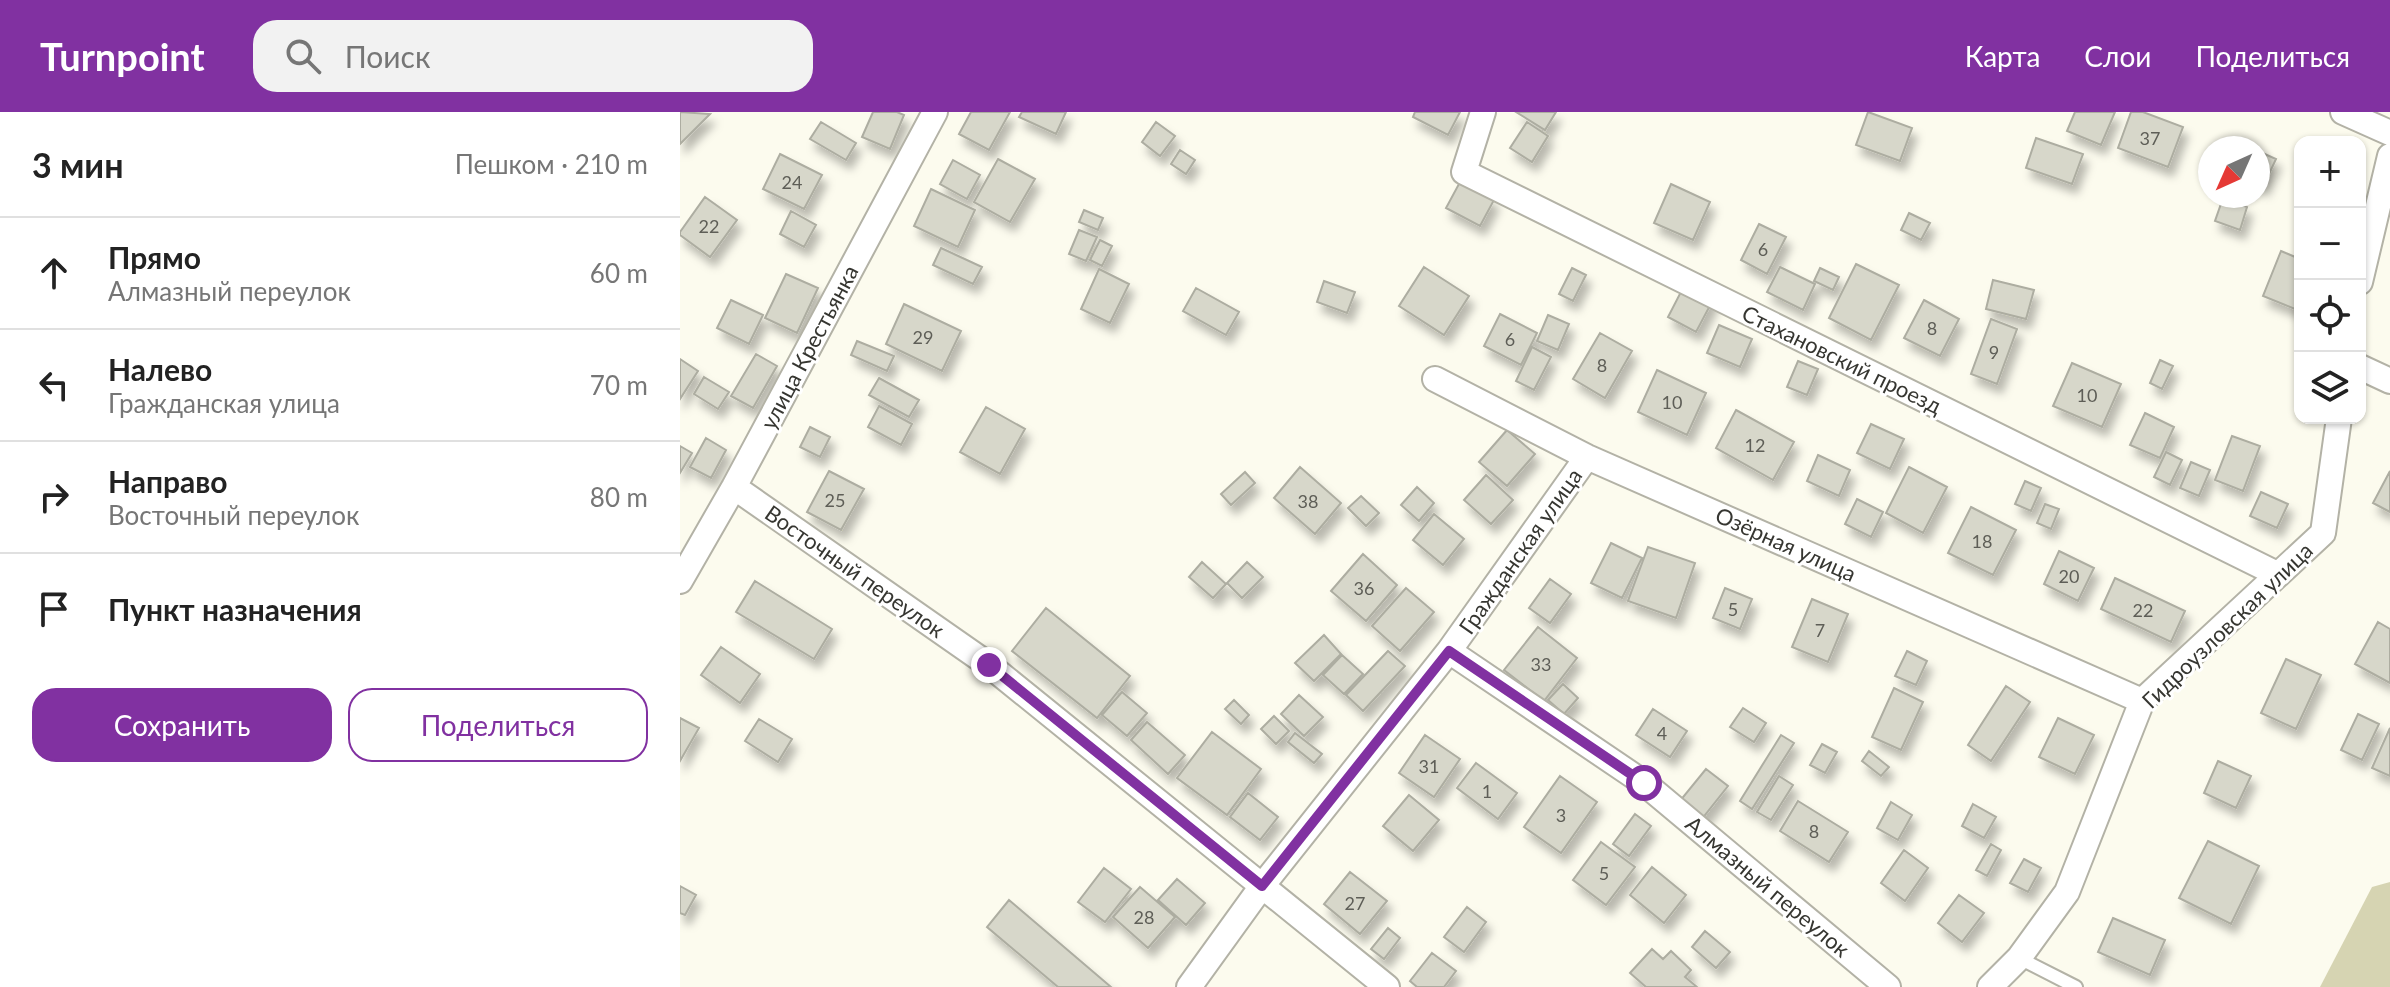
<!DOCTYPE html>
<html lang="ru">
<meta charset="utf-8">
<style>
body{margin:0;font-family:Lato,sans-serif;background:#f2f2f2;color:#222}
.controls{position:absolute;right:24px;top:24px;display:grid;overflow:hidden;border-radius:16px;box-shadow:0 2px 6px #0004}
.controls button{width:72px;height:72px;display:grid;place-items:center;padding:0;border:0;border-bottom:2px solid #e0e0e0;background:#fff;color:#222;font:40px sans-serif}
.compass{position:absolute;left:1518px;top:24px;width:72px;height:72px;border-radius:50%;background:#fff;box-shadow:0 2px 6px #0004;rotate:225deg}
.stop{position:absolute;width:24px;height:24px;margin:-18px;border:6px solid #8131a1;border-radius:50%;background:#fff}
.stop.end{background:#8131a1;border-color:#fff;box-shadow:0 2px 8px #0008}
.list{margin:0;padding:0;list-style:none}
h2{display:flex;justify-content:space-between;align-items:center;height:104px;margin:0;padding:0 32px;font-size:34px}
h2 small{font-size:26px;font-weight:400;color:#767676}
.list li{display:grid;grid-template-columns:52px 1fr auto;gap:24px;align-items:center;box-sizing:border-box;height:112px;padding:0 32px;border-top:2px solid #e0e0e0}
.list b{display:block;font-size:30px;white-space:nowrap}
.list p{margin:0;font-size:26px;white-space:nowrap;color:#767676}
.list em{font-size:26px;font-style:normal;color:#767676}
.actions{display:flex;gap:16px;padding:24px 32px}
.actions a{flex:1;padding:18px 0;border:2px solid #8131a1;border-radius:24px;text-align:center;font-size:28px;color:#8131a1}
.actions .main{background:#8131a1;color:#fff}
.icon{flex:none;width:44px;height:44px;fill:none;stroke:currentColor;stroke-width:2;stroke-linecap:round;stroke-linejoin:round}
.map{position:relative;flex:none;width:1710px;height:875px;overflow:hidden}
header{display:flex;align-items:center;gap:48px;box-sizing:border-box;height:112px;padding:0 40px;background:#8131a1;color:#fff}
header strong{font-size:38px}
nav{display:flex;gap:44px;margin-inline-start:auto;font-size:28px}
.search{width:560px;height:72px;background:#f2f2f2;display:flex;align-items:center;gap:20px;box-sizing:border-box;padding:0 28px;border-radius:24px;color:#767676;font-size:30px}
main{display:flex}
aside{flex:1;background:#fff}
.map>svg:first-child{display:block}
.green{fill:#d6d4b2}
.building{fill:#d7d7ca;stroke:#adada1;stroke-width:2;filter:url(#shadow)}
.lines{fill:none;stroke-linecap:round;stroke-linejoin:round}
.service-casing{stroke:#b3b2a6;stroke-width:16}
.minor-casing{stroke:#b3b2a6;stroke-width:28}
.service{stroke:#fff;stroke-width:12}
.minor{stroke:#fff;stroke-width:24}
.route{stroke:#8131a1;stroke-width:10}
.labels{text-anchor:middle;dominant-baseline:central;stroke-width:6;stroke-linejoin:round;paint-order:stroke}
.number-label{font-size:18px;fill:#5e5e57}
.street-label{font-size:22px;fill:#363631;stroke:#fff}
</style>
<header>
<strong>Turnpoint</strong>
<div class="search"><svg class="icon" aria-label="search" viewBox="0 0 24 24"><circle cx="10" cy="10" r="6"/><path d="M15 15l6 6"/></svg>Поиск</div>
<nav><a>Карта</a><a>Слои</a><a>Поделиться</a></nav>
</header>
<main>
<aside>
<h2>3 мин<small>Пешком · 210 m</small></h2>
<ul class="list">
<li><svg class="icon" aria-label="ahead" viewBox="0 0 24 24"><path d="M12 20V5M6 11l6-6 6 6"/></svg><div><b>Прямо</b><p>Алмазный переулок</p></div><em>60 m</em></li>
<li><svg class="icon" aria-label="left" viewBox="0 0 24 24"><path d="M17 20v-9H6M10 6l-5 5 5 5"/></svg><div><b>Налево</b><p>Гражданская улица</p></div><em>70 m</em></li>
<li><svg class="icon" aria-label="right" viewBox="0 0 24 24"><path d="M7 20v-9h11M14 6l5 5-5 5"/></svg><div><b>Направо</b><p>Восточный переулок</p></div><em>80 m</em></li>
<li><svg class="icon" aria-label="arrive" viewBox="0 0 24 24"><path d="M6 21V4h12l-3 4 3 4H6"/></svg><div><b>Пункт назначения</b></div></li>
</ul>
<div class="actions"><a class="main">Сохранить</a><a>Поделиться</a></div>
</aside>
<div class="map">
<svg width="1710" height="875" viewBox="0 0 1710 875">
<defs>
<filter id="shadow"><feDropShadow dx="5" dy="9" stdDeviation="4" flood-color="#0004"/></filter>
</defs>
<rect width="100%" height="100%" fill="#fcfbee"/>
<!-- green -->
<path class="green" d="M1710 770V875H1640L1692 775Z"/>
<!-- building -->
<path class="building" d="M0 0 30 2 0 32Z
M193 0H217L224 3 210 37 182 25Z
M291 0H330L309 38 279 22Z
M342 0H386L376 22 339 5Z
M735 0H780L768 23 733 5Z
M836 0H876L865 18Z
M1188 0 1232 16 1220 49 1176 33Z
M1395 0H1435L1421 33 1387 19Z
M1451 0H1463L1503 15 1488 55 1438 36Z
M141 10 176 31 166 48 130 27Z
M476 10 495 24 480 44 462 30Z
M847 10 868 24 852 50 830 36Z
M1356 26 1403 42 1392 72 1346 56Z
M500 38 515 48 506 62 491 52Z
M1578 39 1596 47 1583 75 1578 72Z
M100 42 142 63 124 97 83 77Z
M318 47 355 67 330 110 294 90Z
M273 48 300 63 287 87 260 72Z
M780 70 814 88 800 114 766 96Z
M991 72 1030 90 1013 128 974 111Z
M251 77 295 98 278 135 234 114Z
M25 85 57 108 30 145 0 123V120Z
M1543 86 1567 95 1560 118 1535 109Z
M404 98 423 106 418 118 399 110Z
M111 99 136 113 124 135 100 122Z
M1229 101 1250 111 1241 128 1221 118Z
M1079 112 1106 125 1087 162 1061 148Z
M399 118 417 125 406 149 389 142Z
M420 128 432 134 422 154 410 148Z
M261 136 302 155 293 172 253 153Z
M1601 139 1620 147V199L1583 184Z
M1176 152 1219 173 1191 228 1149 206Z
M744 155 789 184 764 223 719 194Z
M1100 155 1135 172 1123 198 1087 180Z
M892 156 906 163 893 189 879 182Z
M1140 156 1159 165 1153 178 1134 169Z
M419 157 449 172 430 211 401 197Z
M106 162 138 176 117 221 85 206Z
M1313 168 1354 178 1346 207 1306 197Z
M644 169 675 180 667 201 637 190Z
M1005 172 1034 186 1016 220 988 205Z
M516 176 559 200 546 223 503 199Z
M51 188 83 203 69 232 37 216Z
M1244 188 1279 207 1260 244 1224 226Z
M224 192 281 219 262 259 206 232Z
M820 202 857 221 841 253 804 234Z
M868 203 889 212 878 238 857 229Z
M1311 207 1337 217 1317 272 1291 262Z
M1039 213 1072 227 1060 255 1027 241Z
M920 221 952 239 925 286 893 267Z
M177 229 214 244 207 259 171 243Z
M852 235 871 245 854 278 836 269Z
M76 242 97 254 73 296 51 284Z
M0 247 18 259 0 287Z
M1480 248 1493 254 1482 277 1470 271Z
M1118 249 1138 257 1127 283 1107 275Z
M1392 251 1441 272 1422 315 1373 294Z
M977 258 1026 281 1007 323 958 300Z
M24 265 49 280 38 297 14 282Z
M199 266 239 288 229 305 189 283Z
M199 294 232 312 221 333 188 315Z
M306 295 345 317 320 362 280 340Z
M1056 298 1114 330 1093 368 1036 336Z
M1465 301 1494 315 1480 346 1450 333Z
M1191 312 1224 327 1210 357 1177 341Z
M130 315 150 325 140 345 120 335Z
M827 318 855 342 827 374 799 350Z
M1552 324 1580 334 1563 379 1535 368Z
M26 326 46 338 31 366 10 355Z
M0 334 12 341 0 361Z
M1486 340 1502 348 1490 373 1474 365Z
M1138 343 1170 358 1159 384 1127 369Z
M1511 350 1530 358 1519 384 1500 376Z
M620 355 661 391 635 422 594 386Z
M1229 355 1267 375 1243 421 1206 401Z
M149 359 184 377 161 418 127 400Z
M1710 359V400L1693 391Z
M565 360 575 371 551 393 541 382Z
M806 363 833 388 811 412 784 388Z
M1345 369 1361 376 1351 399 1335 392Z
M737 375 754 391 739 409 721 393Z
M1581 380 1608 392 1597 416 1570 404Z
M681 384 699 401 686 414 668 396Z
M1177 387 1203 400 1191 425 1165 412Z
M1365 392 1379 397 1371 417 1357 411Z
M1291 395 1336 418 1313 463 1268 441Z
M754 402 784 427 763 453 733 428Z
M931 431 962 446 942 486 911 471Z
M968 435 1015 451 996 506 948 489Z
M1379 439 1414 456 1398 489 1364 472Z
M683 442 717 473 686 509 651 479Z
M522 450 546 472 533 486 509 465Z
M567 450 583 465 562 486 547 471Z
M1435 466 1505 499 1491 530 1421 497Z
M870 467 891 482 870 511 849 496Z
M75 469 152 517 134 547 56 500Z
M726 476 754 500 720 539 692 514Z
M1045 476 1072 487 1060 517 1033 506Z
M1132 487 1168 502 1148 550 1112 535Z
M366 496 450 564 417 606 332 539Z
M1698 510 1710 517V571L1675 552Z
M858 515 897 546 864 589 824 558Z
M644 523 661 542 634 569 615 551Z
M41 535 80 562 60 591 21 563Z
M708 539 725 554 683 599 666 583Z
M1227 539 1247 549 1236 573 1215 564Z
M662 543 683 562 664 582 643 563Z
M1606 547 1641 563 1616 617 1581 601Z
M883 572 898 586 884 602 868 588Z
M1326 574 1350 590 1311 649 1288 633Z
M1214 576 1243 590 1221 638 1192 625Z
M442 580 467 601 447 624 422 603Z
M619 583 643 605 624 624 601 602Z
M554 588 569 603 561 612 545 597Z
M1063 596 1086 611 1074 630 1050 615Z
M973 597 1007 619 990 645 956 623Z
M1678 602 1699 612 1682 648 1661 638Z
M594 604 609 619 596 632 581 617Z
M0 606 19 616 0 649Z
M1378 606 1414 623 1395 662 1359 645Z
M79 607 112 627 98 650 65 629Z
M467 610 505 643 488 662 451 628Z
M1710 616V664L1692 656Z
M532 620 581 657 547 703 497 666Z
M615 621 642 642 634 651 608 630Z
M745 623 780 647 754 685 719 661Z
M1101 623 1114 631 1072 697 1060 689Z
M1142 632 1157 640 1145 661 1130 653Z
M1189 639 1209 655 1201 664 1182 649Z
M1538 649 1571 664 1556 696 1524 681Z
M796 651 837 681 818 707 777 676Z
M1026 657 1048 674 1021 708 999 690Z
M880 664 917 690 881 741 844 715Z
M1099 664 1113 673 1091 708 1077 700Z
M568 681 598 705 580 728 550 705Z
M729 683 759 708 733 739 703 714Z
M1118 689 1168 720 1149 750 1100 719Z
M1211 690 1232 703 1218 728 1197 716Z
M1293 692 1316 705 1304 726 1282 714Z
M955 702 971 714 949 744 933 732Z
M1528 729 1579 754 1551 812 1499 786Z
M921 730 955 755 926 793 893 768Z
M1311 732 1321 738 1307 764 1296 758Z
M1224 738 1248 756 1225 789 1201 771Z
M1344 747 1361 756 1348 780 1330 771Z
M972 755 1006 783 984 811 950 783Z
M424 756 451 777 425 810 398 790Z
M670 760 707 789 680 822 644 792Z
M497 767 525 791 506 813 478 788Z
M0 774 16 783 5 803 0 801Z
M460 775 495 805 468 836 433 805Z
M1279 783 1304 801 1282 830 1258 811Z
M329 788 431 875H378L307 815Z
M787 795 806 810 784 840 764 825Z
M1433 806 1485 828 1470 863 1418 840Z
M708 816 720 826 704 847 691 837Z
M1025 819 1050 840 1036 856 1012 835Z
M972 837 983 847 991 839 1011 858 1005 865 1017 875H966L950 861Z
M752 841 776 859 764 875H737L730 869Z"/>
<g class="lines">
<!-- service casing -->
<g class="service-casing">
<path id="service" d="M1339 846 1396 875"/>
</g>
<!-- minor casing -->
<g class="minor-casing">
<path id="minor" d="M803 0 784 60 1597 462
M1663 0 1710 21
M1680 170 1710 44
M1680 255 1710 269
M755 267 907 345 1462 589
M54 375 309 553 707 875
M0 469 54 375 255 0
M769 539 964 671 1208 875
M509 875 582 774 769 539 907 345
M1310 875 1339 846 1387 780 1462 589 1643 421 1659 306"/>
</g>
<!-- service -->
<use href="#service" class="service"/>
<!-- minor -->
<use href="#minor" class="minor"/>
</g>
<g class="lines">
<!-- route -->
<path class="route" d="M309 553 582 774 769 539 964 671"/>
</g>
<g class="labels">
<!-- number labels -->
<g class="number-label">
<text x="1470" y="26">37</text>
<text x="112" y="70">24</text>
<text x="29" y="114">22</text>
<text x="1083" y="137">6</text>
<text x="1252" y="216">8</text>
<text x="243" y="225">29</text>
<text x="830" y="227">6</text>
<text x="1314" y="240">9</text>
<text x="922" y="253">8</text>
<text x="1407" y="283">10</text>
<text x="992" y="290">10</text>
<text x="1075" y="333">12</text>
<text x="155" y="388">25</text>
<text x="628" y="389">38</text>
<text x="1302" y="429">18</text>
<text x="1389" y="464">20</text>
<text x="684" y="476">36</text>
<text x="1053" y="497">5</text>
<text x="1463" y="498">22</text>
<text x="1140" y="518">7</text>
<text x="861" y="552">33</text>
<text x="982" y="621">4</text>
<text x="749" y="654">31</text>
<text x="807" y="679">1</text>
<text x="881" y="703">3</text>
<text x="1134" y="719">8</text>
<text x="924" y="761">5</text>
<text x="675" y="791">27</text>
<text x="464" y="805">28</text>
</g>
<!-- street labels -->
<g class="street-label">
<text transform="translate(129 235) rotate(-62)">улица Крестьянка</text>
<text transform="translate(1162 247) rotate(26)">Стахановский проезд</text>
<text transform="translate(1106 432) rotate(24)">Озёрная улица</text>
<text transform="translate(840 439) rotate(-55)">Гражданская улица</text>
<text transform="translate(175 459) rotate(35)">Восточный переулок</text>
<text transform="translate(1547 513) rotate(-44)">Гидроузловская улица</text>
<text transform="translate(1088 774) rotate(40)">Алмазный переулок</text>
</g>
</g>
</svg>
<div class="controls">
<button>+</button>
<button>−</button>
<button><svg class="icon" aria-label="locate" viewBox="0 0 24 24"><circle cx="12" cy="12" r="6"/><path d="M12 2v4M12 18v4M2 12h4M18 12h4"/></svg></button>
<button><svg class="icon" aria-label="layers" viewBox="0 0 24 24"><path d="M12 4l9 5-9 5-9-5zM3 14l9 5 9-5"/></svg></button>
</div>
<svg class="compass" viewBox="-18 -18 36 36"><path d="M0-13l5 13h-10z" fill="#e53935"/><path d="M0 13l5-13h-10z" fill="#767676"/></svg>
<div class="stop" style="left:964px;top:671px"></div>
<div class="stop end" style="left:309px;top:553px"></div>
</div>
</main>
